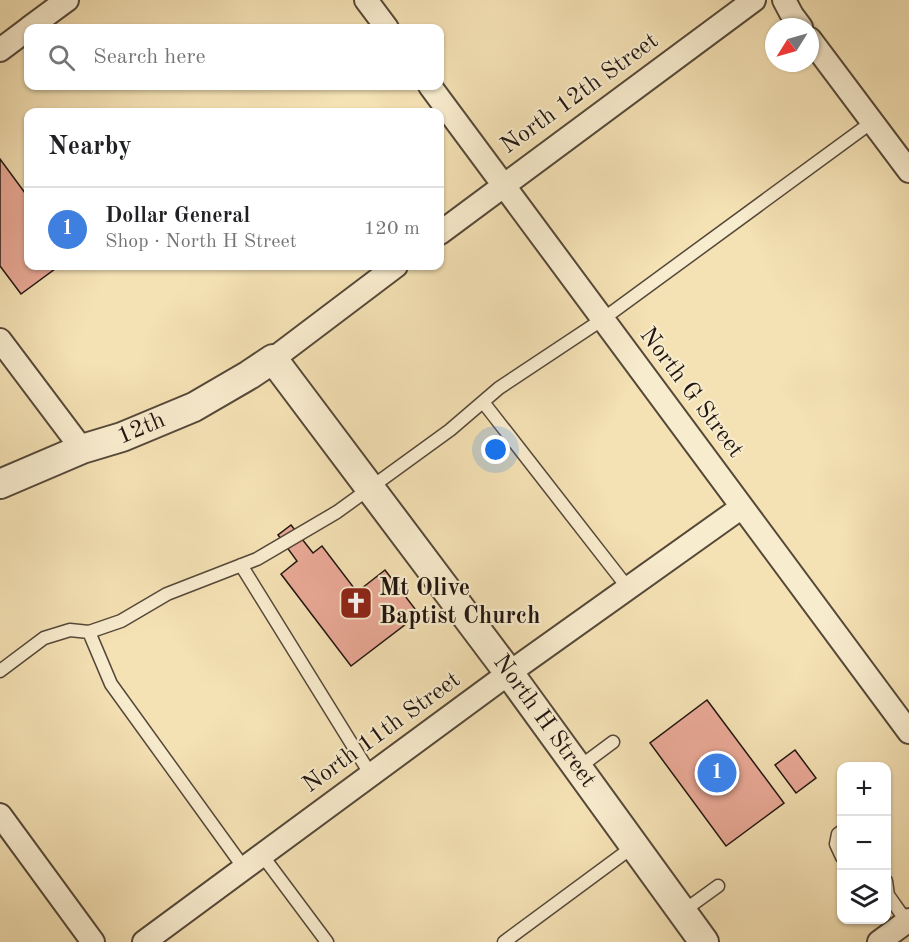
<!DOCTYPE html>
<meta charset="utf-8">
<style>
body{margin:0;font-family:"Old Standard TT",serif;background:#f6f6f6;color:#202124}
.controls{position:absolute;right:18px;bottom:18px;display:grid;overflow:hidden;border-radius:12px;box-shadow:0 2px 4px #0004}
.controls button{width:54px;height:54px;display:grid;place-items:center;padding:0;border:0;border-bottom:2px solid #e0e0e0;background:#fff;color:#202124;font:30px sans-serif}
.compass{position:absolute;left:765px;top:18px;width:54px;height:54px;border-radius:50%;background:#fff;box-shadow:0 2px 4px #0004;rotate:233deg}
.you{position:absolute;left:496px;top:450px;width:21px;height:21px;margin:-15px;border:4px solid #fff;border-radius:50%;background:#1a73e8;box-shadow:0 0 0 9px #1a73e833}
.badge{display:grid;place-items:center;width:39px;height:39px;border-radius:50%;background:#8f2418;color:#fff;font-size:20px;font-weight:700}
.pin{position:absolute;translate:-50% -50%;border:3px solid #fff;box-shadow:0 2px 6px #0006}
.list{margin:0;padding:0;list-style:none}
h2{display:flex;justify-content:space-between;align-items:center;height:78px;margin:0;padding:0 24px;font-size:26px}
h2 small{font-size:20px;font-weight:400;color:#757577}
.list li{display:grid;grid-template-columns:39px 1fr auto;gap:18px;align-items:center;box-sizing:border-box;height:84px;padding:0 24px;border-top:2px solid #e0e0e0}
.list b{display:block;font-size:22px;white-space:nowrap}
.list p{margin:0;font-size:20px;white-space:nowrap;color:#757577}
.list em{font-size:20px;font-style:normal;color:#757577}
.icon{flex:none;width:33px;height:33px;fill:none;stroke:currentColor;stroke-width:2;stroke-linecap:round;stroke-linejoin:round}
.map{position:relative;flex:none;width:909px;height:942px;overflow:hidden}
.search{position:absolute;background:#fff;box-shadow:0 2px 4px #0004;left:24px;top:24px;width:420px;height:66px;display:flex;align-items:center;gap:15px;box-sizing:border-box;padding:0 21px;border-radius:12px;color:#757577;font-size:22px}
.panel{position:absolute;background:#fff;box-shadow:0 2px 4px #0004;left:24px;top:108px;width:420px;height:162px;border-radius:12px}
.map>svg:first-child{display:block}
.building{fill:#eaa997;stroke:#201510;stroke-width:1.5}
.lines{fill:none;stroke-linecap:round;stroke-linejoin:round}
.service-casing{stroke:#554839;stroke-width:15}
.minor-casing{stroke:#554839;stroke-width:26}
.tertiary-casing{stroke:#554839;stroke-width:32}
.service{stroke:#f8ecce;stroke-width:12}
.minor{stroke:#f8ecce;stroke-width:22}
.tertiary{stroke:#f8ecce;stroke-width:28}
.labels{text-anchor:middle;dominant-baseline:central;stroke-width:4.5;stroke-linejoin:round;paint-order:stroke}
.street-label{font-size:24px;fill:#201510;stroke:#f8ecce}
.poi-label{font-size:24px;font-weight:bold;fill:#201510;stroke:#f8ecce;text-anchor:start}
</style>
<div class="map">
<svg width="909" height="942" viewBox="0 0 909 942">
<rect width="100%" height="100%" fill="#f4e1b4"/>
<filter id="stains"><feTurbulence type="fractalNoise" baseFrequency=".00333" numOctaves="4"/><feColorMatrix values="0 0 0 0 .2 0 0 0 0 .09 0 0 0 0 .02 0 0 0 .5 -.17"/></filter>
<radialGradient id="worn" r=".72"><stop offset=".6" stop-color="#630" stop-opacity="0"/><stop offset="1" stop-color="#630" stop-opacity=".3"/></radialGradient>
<!-- building -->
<path class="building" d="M0 159 28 197V266H59L21 294 0 266Z
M291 525 313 553 322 546 357 592 385 570 419 614 351 666 281 574 297 561 278 535Z
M707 700 784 803 726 846 650 743Z
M795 750 816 778 796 793 775 765Z"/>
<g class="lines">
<!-- service casing -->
<g class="service-casing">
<path id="service" d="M483 402 628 588
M241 565 371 775
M89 632 111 684 244 868
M0 671 44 638 70 630 89 632 121 621 167 594 257 559 337 512 450 430 499 388 603 319 872 122
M578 768 613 742
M842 831 838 834 836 844 842 857
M262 855 327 942
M886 881 888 895 907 922
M682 912 718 886
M504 942 634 846"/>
</g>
<!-- minor casing -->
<g class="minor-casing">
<path id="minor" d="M366 0 387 28
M784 0 792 15 801 27
M29 28 67 0
M810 39 909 171
M0 50 28 29
M430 86 909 732
M440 233 754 0
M0 340 82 449
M273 359 396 266
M0 815 93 942
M144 942 509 673 742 507
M879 942 909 920"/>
</g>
<!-- tertiary casing -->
<g class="tertiary-casing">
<g id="tertiary">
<path id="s1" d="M0 484 82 449 122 437 194 407 249 375 273 359 509 673 704 942"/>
</g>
</g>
<!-- service -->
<use href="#service" class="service"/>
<!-- minor -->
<use href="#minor" class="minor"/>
<!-- tertiary -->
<use href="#tertiary" class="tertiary"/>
</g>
<!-- icons -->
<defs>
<g id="church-square" transform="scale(1.725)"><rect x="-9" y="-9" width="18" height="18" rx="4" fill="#8f2418" stroke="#f8ecce"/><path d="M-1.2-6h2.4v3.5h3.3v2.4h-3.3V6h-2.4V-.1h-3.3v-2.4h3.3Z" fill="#fff"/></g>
</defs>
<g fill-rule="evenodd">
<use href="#church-square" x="356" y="603"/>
</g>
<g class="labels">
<!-- street labels -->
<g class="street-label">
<text transform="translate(580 94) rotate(-36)">North 12th Street</text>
<text transform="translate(691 393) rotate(53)">North G Street</text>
<text stroke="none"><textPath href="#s1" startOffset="152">12th</textPath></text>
<text stroke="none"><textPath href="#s1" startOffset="754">North H Street</textPath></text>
<text transform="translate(382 733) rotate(-36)">North 11th Street</text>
</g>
<!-- poi labels -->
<g class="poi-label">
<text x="379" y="589">Mt Olive<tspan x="379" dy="28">Baptist Church</tspan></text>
</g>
</g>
<rect width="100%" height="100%" filter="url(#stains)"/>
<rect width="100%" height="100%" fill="url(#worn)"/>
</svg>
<div class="controls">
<button>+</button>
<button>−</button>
<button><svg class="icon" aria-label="layers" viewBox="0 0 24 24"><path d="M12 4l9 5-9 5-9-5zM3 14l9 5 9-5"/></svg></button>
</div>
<svg class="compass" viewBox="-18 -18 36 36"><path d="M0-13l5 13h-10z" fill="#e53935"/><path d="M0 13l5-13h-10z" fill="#757577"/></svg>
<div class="you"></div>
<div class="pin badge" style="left:717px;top:773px;background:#3f7fe0">1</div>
<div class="search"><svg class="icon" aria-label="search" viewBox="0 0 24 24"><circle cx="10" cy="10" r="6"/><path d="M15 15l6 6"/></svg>Search here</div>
<section class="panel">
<h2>Nearby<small></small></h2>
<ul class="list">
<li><span class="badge" style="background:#3f7fe0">1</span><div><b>Dollar General</b><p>Shop · North H Street</p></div><em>120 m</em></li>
</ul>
</section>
</div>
